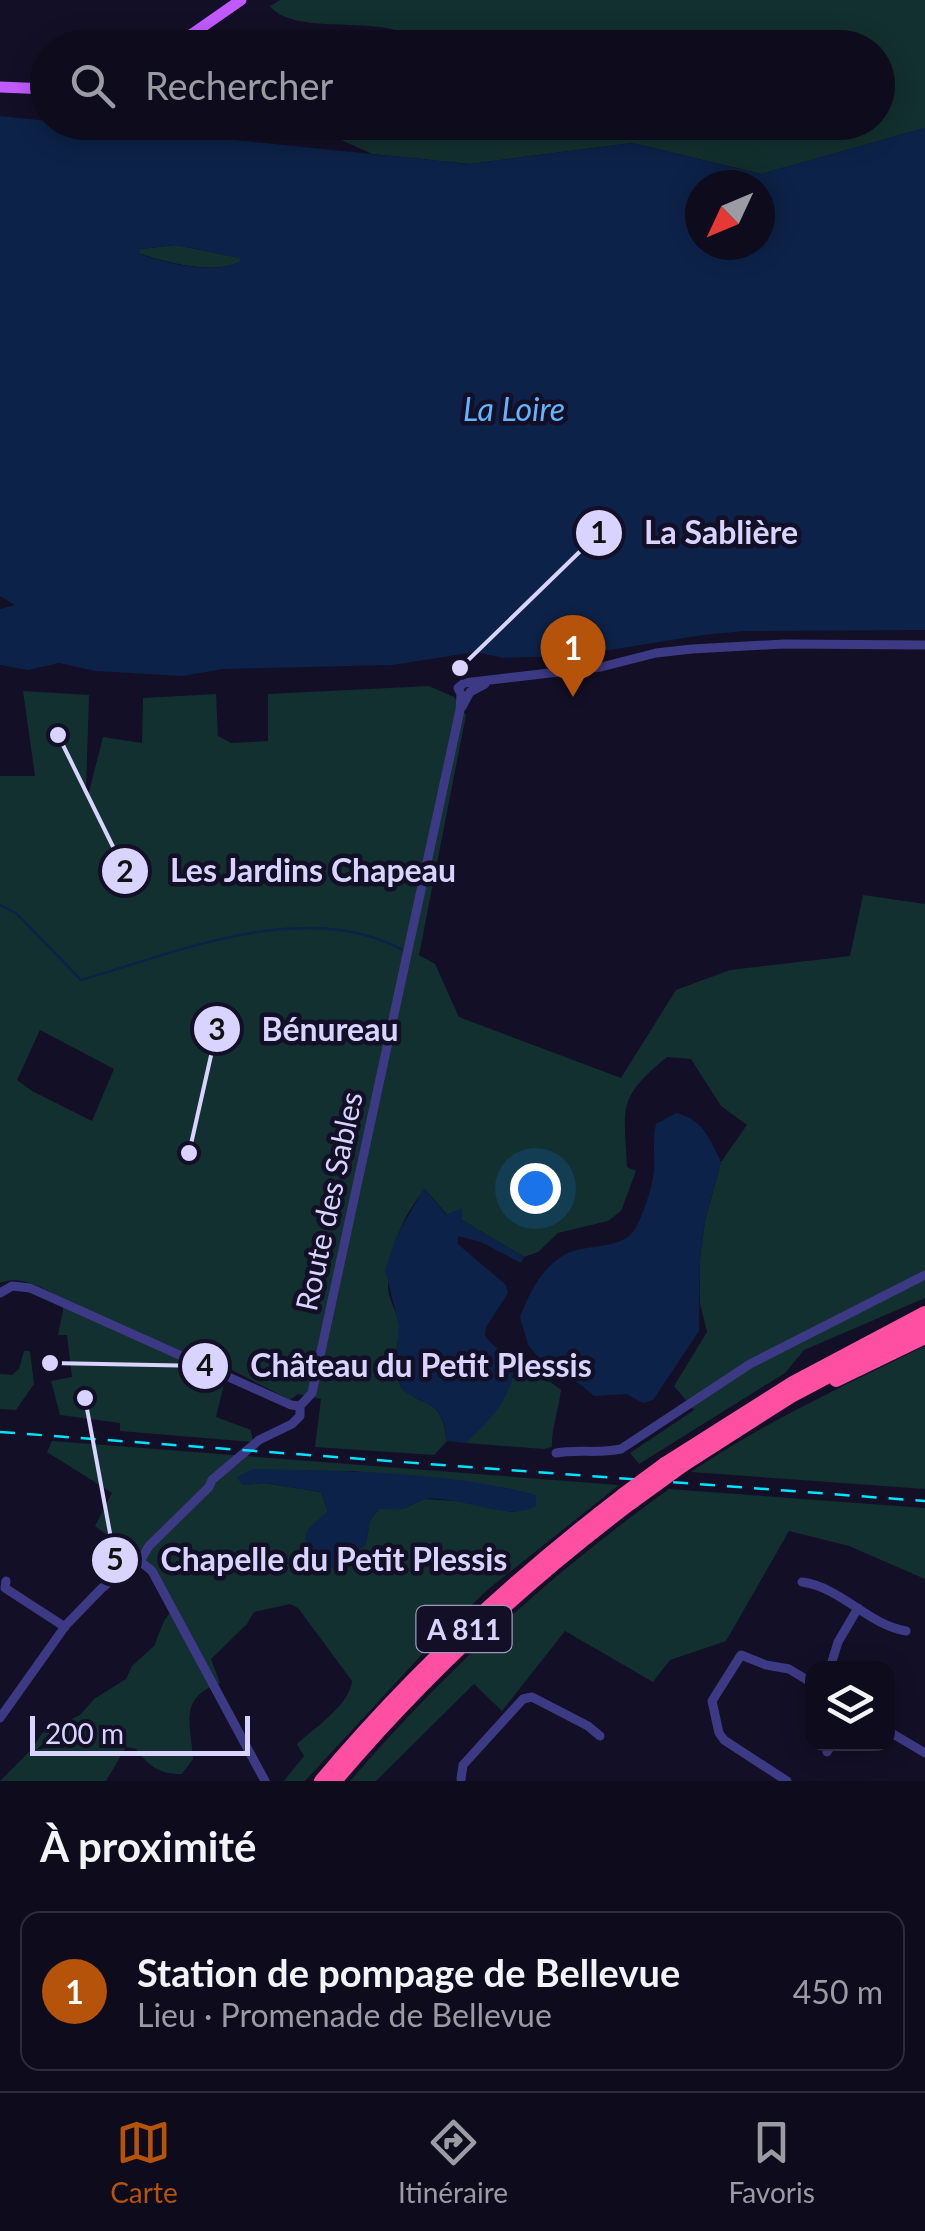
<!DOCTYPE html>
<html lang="fr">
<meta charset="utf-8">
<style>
body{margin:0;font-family:Lato,sans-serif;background:#171425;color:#f1f3f6}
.controls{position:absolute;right:30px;bottom:30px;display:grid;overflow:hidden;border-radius:20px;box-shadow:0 5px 25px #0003}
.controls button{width:90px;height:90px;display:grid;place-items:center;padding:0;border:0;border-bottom:2px solid #2e2b3b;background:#0e0b1c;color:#f1f3f6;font:50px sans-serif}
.compass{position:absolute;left:685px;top:170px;width:90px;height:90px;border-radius:50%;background:#0e0b1c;box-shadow:0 5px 25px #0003;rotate:226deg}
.scale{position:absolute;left:30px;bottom:25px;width:220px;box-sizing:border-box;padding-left:10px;border:5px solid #d9d4ff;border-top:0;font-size:28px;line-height:35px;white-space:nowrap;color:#d9d4ff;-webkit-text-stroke:8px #130f26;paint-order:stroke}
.you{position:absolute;left:535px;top:1188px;width:35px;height:35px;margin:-25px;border:8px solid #fff;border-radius:50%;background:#1a73e8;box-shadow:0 0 0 15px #1a73e833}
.badge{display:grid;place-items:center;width:65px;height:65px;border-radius:50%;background:#b45309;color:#fff;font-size:32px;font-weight:700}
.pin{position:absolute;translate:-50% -82px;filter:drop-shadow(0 2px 5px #0008)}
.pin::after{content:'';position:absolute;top:52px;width:35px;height:30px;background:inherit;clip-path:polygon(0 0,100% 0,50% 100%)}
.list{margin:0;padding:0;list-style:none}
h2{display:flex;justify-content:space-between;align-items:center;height:130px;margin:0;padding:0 40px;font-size:42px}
h2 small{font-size:32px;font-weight:400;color:#9b9ba3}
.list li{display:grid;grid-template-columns:65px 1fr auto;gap:30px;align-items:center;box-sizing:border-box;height:160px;margin:0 20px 20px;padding:0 20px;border:2px solid #2e2b3b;border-radius:20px}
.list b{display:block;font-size:38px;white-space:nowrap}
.list p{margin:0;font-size:32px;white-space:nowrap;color:#9b9ba3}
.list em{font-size:32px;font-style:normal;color:#9b9ba3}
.icon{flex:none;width:55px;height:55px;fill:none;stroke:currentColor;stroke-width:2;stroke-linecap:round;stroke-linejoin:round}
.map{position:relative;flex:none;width:925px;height:1781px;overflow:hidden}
.search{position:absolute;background:#0e0b1c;box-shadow:0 5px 25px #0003;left:30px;right:30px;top:30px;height:110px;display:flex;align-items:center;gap:25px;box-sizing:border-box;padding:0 35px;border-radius:55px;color:#9b9ba3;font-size:38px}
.sheet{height:310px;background:#0e0b1c}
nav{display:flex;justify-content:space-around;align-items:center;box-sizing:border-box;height:140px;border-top:2px solid #2e2b3b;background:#0e0b1c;font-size:28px;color:#9b9ba3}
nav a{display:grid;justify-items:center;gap:5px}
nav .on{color:#b45309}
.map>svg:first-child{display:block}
.green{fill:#12302f;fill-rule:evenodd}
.water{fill:#0c2248;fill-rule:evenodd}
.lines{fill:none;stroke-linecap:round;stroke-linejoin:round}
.stream{stroke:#0c2248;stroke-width:2.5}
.minor{stroke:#3d3a85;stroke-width:9}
.major{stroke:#c25bff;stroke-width:11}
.highway{stroke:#ff4fa3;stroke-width:14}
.rail{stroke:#00e5ff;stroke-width:2.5;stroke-dasharray:15 12;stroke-linecap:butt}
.highway-bridge{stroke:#ff4fa3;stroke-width:14}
.labels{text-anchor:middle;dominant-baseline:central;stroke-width:9;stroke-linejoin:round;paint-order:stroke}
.shield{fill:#130f26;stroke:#9e99be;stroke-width:2.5}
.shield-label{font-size:28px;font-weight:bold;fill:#d9d4ff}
.street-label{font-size:30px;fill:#d9d4ff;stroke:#130f26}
.water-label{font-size:32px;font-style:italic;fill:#62b6ff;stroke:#130f26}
.leader{fill:none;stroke:#d9d4ff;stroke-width:4}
.callout-dot{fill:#d9d4ff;stroke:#130f26;stroke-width:4}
.mark-label{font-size:30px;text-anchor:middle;font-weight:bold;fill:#111}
.callout-label{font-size:32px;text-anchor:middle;font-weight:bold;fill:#d9d4ff;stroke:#130f26;stroke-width:9;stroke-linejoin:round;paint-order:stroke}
</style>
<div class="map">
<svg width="925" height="1781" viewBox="0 0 925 1781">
<rect width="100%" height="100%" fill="#130f26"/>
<!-- green -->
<path class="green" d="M280 0H925V128L761 174 632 143 470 164 372 154 304 123 878 122V48L406 47 411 36C375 15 293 36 270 6Z
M176 245 240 258 241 261C215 276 165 262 138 253L141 249Z
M429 686 454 697 466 715 419 955 435 964 459 1017 621 1078 676 990 730 970 850 956 863 895 925 904V1298L804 1350 785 1373 639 1464 630 1453 694 1410 674 1386 707 1332 700 1304V1259L705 1220 721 1162 747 1125 721 1106 691 1059 667 1057C617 1098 624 1106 627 1167L636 1171 621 1211 608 1221 558 1233 538 1252 524 1257 462 1220 447 1215 425 1189C403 1215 387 1253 388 1289 389 1301 398 1313 399 1326 400 1343 390 1364 399 1380 417 1414 441 1388 447 1441L434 1455 315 1447 321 1399 298 1394 290 1400 228 1368 216 1417 251 1430 253 1442 120 1431V1423L60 1415 51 1381 72 1377 67 1335H58L65 1300C45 1290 22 1274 0 1283V776H35L23 691 89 695 86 791 89 792 103 737 142 743 143 698 216 694 218 736 231 743 268 741V694ZM40 1030 114 1069 92 1121 32 1091 17 1080Z
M925 1346V1489L691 1472C764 1422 846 1385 925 1346Z
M24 1351H30L34 1384 16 1410 0 1409V1374L12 1375 19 1369Z
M521 1363 531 1367 561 1390C559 1408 551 1431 552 1447L544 1449 466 1443 515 1375V1367Z
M52 1441 619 1485 486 1591 427 1649 305 1781H284L304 1756 297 1744C315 1727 349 1706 352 1681L298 1608 290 1604 254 1612 247 1624 211 1659 220 1683C178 1698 191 1723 193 1759L182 1774C159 1774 150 1767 136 1749L126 1747 106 1781H0L32 1749 43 1732 80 1715 94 1699 126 1679 132 1666 154 1646 164 1621 175 1606 153 1567 137 1550 132 1554 95 1526 112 1493 47 1452ZM353 1471 506 1488 535 1495 513 1512 456 1501 424 1499 403 1509H379L370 1520 366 1544 334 1569 326 1561 328 1511 321 1492 264 1483 242 1485Z
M669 1489 925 1508V1579L849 1546 789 1531 726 1641 670 1660 653 1682 565 1631 502 1711 474 1684 376 1781H350C445 1671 550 1574 669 1489Z"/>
<!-- water -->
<path class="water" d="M0 116 470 164 632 143 760 174 925 128V630L746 631 703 635 572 656 503 658 475 652 392 665 223 669 183 676 95 671 59 663 28 670 0 665V609L15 605 0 596ZM700 185H760V245H700ZM176 245 239 258 241 261C216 276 164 263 138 253L141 249Z
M676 1113C703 1119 710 1139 721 1162L705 1220 700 1259 699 1331 653 1400 643 1403 626 1394 594 1396 580 1384 548 1369 528 1345 520 1317C529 1293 541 1269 564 1255 584 1243 622 1251 635 1229 643 1215 653 1185 654 1170 655 1154 652 1140 656 1124Z
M424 1188 446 1215 462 1208V1220L524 1257 521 1263 481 1242 458 1236V1244L506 1285 508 1293 486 1327 485 1336 494 1346 514 1358C516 1395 491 1419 466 1443L447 1441C443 1401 431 1409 402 1390L395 1374 399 1325 385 1270 396 1237Z
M253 1469C346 1471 445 1471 536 1495V1506C509 1523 459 1495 426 1499 418 1500 411 1507 403 1509 396 1510 386 1509 379 1509L370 1520 366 1544 352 1555 346 1571 334 1569 305 1540 307 1530 328 1511 321 1492 264 1483 242 1485 237 1477Z"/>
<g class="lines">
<!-- stream -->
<path class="stream" d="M0 905 16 913 81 980C178 952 306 897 403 950"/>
<!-- minor -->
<path class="minor" d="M461 694 458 688 464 683 601 667 656 653 692 649 784 644 925 645
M462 707 470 692 485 684
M0 1293 12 1286 30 1288 291 1405 300 1406
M556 1453C578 1449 599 1454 621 1449L750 1364 925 1275
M140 1561 152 1571 265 1781
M6 1581 5 1588 65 1627
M802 1582C841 1587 868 1625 906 1631
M830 1668 838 1642 858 1608
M0 1718 66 1625 101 1589 128 1566 140 1561 149 1546 209 1487 212 1480 259 1440 292 1424 300 1416V1406L312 1393 460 710 461 694
M888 1731 925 1753
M827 1752 832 1744
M461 1779 463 1765 523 1699 532 1697 588 1726 600 1736
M787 1781 724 1740 719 1733 712 1701 741 1655 766 1665 789 1669 812 1683"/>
<!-- major -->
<path class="major" d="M172 48 241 0
M0 87 48 89"/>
<!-- highway -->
<path class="highway" d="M836 1380 925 1337
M665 1464 793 1383 925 1313
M683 1465 791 1396 925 1325
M321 1781C411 1674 512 1580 623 1495
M335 1781C423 1677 523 1584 632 1502"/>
<!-- rail -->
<path class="rail" d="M0 1432 925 1501"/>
<!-- highway-bridge -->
<path class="highway-bridge" d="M623 1495 665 1464
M632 1502 683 1465"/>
</g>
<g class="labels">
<!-- shield labels -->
<rect class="shield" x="416.5" y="1606" width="95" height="46" rx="8"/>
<g class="shield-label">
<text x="464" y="1629">A 811</text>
</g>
<!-- street labels -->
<g class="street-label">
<text transform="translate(328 1201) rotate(-78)">Route des Sables</text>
</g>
<!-- water labels -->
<g class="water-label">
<text x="514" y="408">La Loire</text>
</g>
</g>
<!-- callouts -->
<path class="leader" d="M460 668L599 533M58 735L125 871M189 1153L217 1029M50 1363L205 1366M85 1398L115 1560"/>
<g class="callout-dot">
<circle cx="460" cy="668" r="10"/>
<circle cx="58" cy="735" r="10"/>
<circle cx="189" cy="1153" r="10"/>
<circle cx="50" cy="1363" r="10"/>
<circle cx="85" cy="1398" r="10"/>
<circle cx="599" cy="533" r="25"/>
<circle cx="125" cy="871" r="25"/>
<circle cx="217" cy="1029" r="25"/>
<circle cx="205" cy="1366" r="25"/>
<circle cx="115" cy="1560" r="25"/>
</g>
<g class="mark-label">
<text x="599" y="543">1</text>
<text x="125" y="882">2</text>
<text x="217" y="1040">3</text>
<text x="205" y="1376">4</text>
<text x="115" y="1570">5</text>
</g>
<g class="callout-label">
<text x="721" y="544">La Sablière</text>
<text x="313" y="882">Les Jardins Chapeau</text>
<text x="330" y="1041">Bénureau</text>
<text x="421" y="1377">Château du Petit Plessis</text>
<text x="334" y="1571">Chapelle du Petit Plessis</text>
</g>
</svg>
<div class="controls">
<button><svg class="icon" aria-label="layers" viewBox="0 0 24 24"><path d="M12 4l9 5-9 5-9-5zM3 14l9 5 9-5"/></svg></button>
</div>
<svg class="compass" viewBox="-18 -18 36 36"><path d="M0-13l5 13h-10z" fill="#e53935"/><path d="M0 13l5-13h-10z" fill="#9b9ba3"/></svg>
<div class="scale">200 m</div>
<div class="you"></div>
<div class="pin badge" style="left:573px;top:697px">1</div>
<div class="search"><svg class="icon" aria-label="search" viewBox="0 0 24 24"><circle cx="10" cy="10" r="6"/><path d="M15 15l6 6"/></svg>Rechercher</div>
</div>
<section class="sheet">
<h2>À proximité<small></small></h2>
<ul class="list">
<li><span class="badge">1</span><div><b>Station de pompage de Bellevue</b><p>Lieu · Promenade de Bellevue</p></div><em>450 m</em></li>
</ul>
</section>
<nav>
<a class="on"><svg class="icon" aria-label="map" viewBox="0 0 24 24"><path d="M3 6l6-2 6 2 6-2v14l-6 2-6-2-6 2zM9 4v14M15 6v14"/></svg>Carte</a>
<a><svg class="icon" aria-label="directions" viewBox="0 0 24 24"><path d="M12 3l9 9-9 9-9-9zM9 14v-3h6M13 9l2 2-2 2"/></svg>Itinéraire</a>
<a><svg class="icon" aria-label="saved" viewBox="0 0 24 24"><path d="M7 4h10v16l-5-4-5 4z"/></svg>Favoris</a>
</nav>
